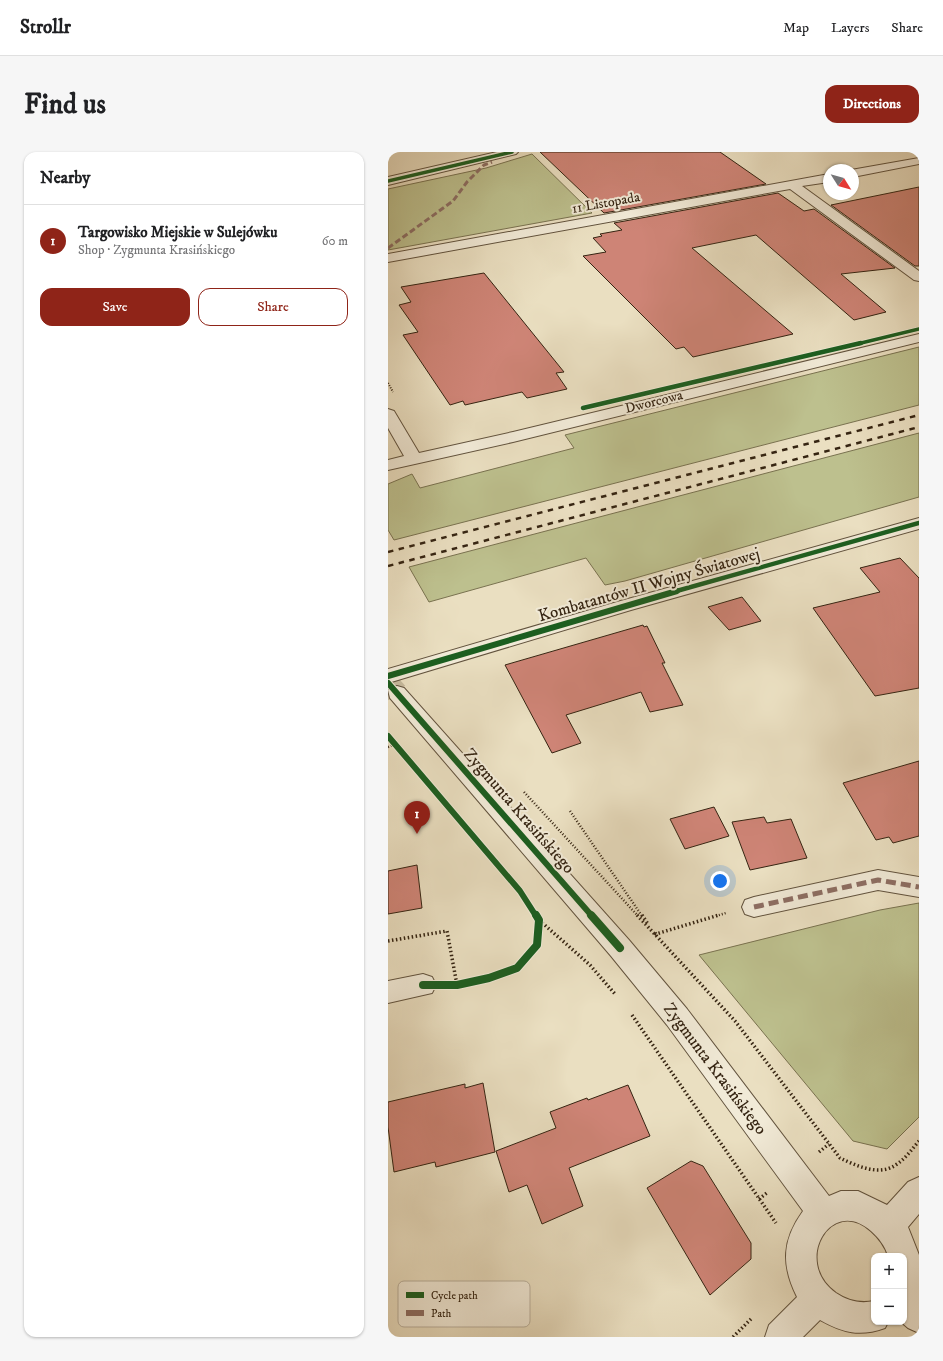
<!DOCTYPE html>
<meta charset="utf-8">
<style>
body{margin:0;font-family:"IM FELL DW Pica",serif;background:#f6f6f6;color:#202124}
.controls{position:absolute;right:12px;bottom:12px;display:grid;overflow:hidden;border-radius:8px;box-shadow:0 1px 3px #0004}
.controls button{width:36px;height:36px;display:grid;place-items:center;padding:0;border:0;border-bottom:1px solid #e0e0e0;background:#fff;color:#202124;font:20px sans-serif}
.compass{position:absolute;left:435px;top:12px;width:36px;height:36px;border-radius:50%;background:#fff;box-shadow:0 1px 3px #0004;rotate:127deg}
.you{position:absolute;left:332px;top:729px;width:14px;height:14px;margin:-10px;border:3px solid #fff;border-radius:50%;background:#1a73e8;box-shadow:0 0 0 6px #1a73e833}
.badge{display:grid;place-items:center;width:26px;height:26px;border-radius:50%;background:#8f2418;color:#fff;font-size:13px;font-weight:700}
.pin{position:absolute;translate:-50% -33px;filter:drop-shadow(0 1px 2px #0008)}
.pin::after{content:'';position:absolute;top:21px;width:14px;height:12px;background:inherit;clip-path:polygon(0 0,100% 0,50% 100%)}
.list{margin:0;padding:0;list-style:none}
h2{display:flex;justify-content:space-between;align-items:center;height:52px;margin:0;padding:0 16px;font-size:17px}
h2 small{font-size:13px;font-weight:400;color:#757577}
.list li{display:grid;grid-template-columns:26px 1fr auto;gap:12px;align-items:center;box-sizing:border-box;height:72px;padding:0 16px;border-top:1px solid #e0e0e0}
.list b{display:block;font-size:15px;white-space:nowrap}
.list p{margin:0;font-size:13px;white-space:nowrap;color:#757577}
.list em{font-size:13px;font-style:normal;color:#757577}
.actions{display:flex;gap:8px;padding:12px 16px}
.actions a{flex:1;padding:9px 0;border:1px solid #8f2418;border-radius:12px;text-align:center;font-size:14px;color:#8f2418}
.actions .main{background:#8f2418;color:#fff}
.map{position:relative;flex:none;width:531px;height:1185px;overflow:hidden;border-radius:12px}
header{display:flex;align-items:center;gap:24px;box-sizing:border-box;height:56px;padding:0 20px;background:#fff;border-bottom:1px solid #e0e0e0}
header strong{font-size:19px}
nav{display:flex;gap:22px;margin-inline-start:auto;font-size:14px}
.intro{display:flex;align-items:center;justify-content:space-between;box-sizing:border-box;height:96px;padding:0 24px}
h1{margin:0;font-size:28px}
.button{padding:10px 18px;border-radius:12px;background:#8f2418;color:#fff;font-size:14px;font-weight:700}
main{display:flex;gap:24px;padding:0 24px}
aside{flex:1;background:#fff;border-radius:12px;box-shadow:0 1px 3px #0004}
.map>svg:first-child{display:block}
.green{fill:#bdc08e;stroke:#797250}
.building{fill:#ce8476;stroke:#352412}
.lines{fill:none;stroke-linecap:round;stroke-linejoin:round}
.minor-tunnel{stroke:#c6ba9e;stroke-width:22;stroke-dasharray:22 11;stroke-linecap:butt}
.minor-casing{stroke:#62533e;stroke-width:2}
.path-far2{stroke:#352412;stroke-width:2;stroke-dasharray:1 1.5;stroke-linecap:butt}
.path-far1{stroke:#352412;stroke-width:2.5;stroke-dasharray:1 2;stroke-linecap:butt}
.path{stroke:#352412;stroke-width:3.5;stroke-dasharray:1.5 2.5;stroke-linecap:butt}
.minor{fill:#f1ead7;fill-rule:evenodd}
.rail{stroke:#352412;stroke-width:2.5;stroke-dasharray:5.5 5.5;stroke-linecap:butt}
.quiet-far1{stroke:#8d6e63;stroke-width:3;stroke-dasharray:6 3;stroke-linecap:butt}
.quiet{stroke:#8d6e63;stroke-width:5;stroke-dasharray:10 5;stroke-linecap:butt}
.cycleway-far3-casing{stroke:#f1ead7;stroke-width:5}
.cycleway-far2-casing{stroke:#f1ead7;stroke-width:6}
.cycleway-far1-casing{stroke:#f1ead7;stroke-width:8}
.cycleway-casing{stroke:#f1ead7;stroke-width:10}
.cycleway-far3{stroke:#1b5e20;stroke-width:3.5}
.cycleway-far2{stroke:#1b5e20;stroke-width:4.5}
.cycleway-far1{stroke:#1b5e20;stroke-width:6}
.cycleway{stroke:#1b5e20;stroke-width:8}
.labels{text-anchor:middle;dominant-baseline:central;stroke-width:4;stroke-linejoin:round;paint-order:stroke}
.far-street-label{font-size:14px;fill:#352412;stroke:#f1ead7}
.street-label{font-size:17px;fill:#352412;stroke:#f1ead7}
.key{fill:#f1ead7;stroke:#b9af9c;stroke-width:1}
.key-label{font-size:11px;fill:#352412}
</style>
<header>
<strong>Strollr</strong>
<nav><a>Map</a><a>Layers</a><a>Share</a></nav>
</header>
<div class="intro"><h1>Find us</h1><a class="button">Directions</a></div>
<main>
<aside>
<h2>Nearby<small></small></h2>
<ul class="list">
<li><span class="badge">1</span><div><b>Targowisko Miejskie w Sulejówku</b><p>Shop · Zygmunta Krasińskiego</p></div><em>60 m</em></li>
</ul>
<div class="actions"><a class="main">Save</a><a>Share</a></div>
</aside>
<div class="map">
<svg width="531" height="1185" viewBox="0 0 531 1185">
<rect width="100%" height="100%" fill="#eadfc1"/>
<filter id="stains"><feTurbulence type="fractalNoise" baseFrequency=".005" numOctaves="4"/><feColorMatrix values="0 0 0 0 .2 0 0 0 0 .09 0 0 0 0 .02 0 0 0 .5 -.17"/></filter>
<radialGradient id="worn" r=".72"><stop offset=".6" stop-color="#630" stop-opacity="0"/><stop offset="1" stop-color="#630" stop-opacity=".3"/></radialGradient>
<!-- green -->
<path class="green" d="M144 2 204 61 0 98V37L98 16Z
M531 195V253L6 388 0 378V332L24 322 32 336 186 296 177 283Z
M531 281V345L237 429 217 433 198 406 41 450 21 415Z
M531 751V965L499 997 465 989 311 803 492 758Z"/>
<!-- building -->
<path class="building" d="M152 0H332L378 32 216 61Z
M531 35V114H527L443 53Z
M390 41 416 59 426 57 507 116 453 122 498 160 466 168 368 83 304 96 405 182 305 205 296 195 288 197 195 104 218 100 205 86 214 84 212 82 234 78 226 71Z
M96 121 176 220 168 221 179 237 139 246 134 240 77 253 75 249 62 253 15 183 30 180 11 153 23 150 13 135Z
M512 406 531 426V536L487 544 425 456 492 440 472 416Z
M354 445 373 469 341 478 320 455Z
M255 473 256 475 259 474 277 511H274L295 553 262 560 253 540 178 563 193 591 164 601 117 513Z
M531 609V684L505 691 501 685 488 688 455 631Z
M326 655 341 684 297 697 282 667Z
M376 665 379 671 403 667 419 706 362 718 344 670Z
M29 713 34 756 0 762V719Z
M95 931 107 1000 48 1015 47 1010 6 1020 0 975V950L77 932V936Z
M240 933 262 984 181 1016 195 1054 154 1072 139 1033 121 1040 108 999 168 976 162 960 199 946 200 948Z
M303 1009 315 1014 363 1091V1107L322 1143 259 1036Z"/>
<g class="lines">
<!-- minor-tunnel -->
<path class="minor-tunnel" d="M0 531 9 541"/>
<!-- minor casing -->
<g class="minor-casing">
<path id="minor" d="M109 0H130L128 2 0 33V25Z
M531 6V12L465 25V18H463Z
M441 22V30L414 34 531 119V129L526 128 402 37 0 110V102Z
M531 182V190L125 290 0 318V308L16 304 0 276V257L6 259 31 301 125 280Z
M531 366V377L243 458 0 531V517L229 450Z
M9 534 16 536 241 788 299 857 441 1044 453 1039H470L499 1053 520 1030 531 1025V1062L520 1075 531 1103V1181L520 1176 513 1170H516V1104H500C497 1094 491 1086 483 1079 443 1043 404 1110 448 1141 460 1149 472 1152 486 1149V1170H500L497 1176C472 1185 455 1181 432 1168L415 1185H377L381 1173 409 1145C393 1113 394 1088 415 1059L279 873 223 804 2 546 0 538 2 536Z
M490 718 531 725V745L490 738 366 765 357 762 354 755 357 748 366 745Z
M35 822 44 825 48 833 44 841 0 851V829Z"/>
</g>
<!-- path-far2 -->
<path class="path-far2" d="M0 231 5 240"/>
<!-- path-far1 -->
<path class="path-far1" d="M0 595 7 592
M136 640 250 764
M182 659 254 764
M328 764 338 761"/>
<!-- path -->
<path class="path" d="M249 763 347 869 452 1006C469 1014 492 1025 509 1012 518 1006 524 997 531 989
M254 763 260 772
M151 768 202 813 227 842
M267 781 268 782 331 763
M0 789 59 779 69 833
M244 863 388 1071
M431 1000 441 992
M371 1047 380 1040
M345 1185 363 1167"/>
<!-- minor -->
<use href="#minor" class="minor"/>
<!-- rail -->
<path class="rail" d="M0 400 531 263
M0 414 531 275"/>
<!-- quiet-far1 -->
<path class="quiet-far1" d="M0 96 65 49 79 30 96 13 104 10"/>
<!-- quiet -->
<path class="quiet" d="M366 755 490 728 531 735"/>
<!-- cycleway-far3 casing -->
<g class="cycleway-far3-casing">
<path id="cycleway-far3" d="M0 29 124 0
M469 192 531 177"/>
</g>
<!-- cycleway-far2 casing -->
<g class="cycleway-far2-casing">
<path id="cycleway-far2" d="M195 256 473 191
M285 440 531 371"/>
</g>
<!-- cycleway-far1 casing -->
<g class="cycleway-far1-casing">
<path id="cycleway-far1" d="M0 524 289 439
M0 531 204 764
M0 584 132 739 148 764"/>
</g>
<!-- cycleway casing -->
<g class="cycleway-casing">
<path id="cycleway" d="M203 763 232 796
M35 833H69L101 826 129 816 149 793 151 768 148 763"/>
</g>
<!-- cycleway-far3 -->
<use href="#cycleway-far3" class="cycleway-far3"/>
<!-- cycleway-far2 -->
<use href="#cycleway-far2" class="cycleway-far2"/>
<!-- cycleway-far1 -->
<use href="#cycleway-far1" class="cycleway-far1"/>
<!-- cycleway -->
<use href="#cycleway" class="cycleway"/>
</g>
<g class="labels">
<!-- far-street labels -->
<g class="far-street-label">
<text transform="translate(218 51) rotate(-10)">11 Listopada</text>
<text transform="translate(266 250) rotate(-14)">Dworcowa</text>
</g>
<!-- street labels -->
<g class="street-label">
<text transform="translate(261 433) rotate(-16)">Kombatantów II Wojny Światowej</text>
<text transform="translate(131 659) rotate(49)">Zygmunta Krasińskiego</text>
<text transform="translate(327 917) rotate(53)">Zygmunta Krasińskiego</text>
</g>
</g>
<!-- legend -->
<rect x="10" y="1129" width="132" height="46" rx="6" class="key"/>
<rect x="18" y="1140" width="18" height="6" fill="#1b5e20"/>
<rect x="18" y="1158" width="18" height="6" fill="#8d6e63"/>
<g class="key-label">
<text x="43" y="1147">Cycle path</text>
<text x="43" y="1165">Path</text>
</g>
<rect width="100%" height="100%" filter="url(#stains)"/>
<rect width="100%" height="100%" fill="url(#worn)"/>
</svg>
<div class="controls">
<button>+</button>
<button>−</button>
</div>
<svg class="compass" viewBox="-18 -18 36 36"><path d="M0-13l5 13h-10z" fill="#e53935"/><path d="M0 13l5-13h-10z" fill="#757577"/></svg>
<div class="you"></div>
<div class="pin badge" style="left:29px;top:682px">1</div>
</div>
</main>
